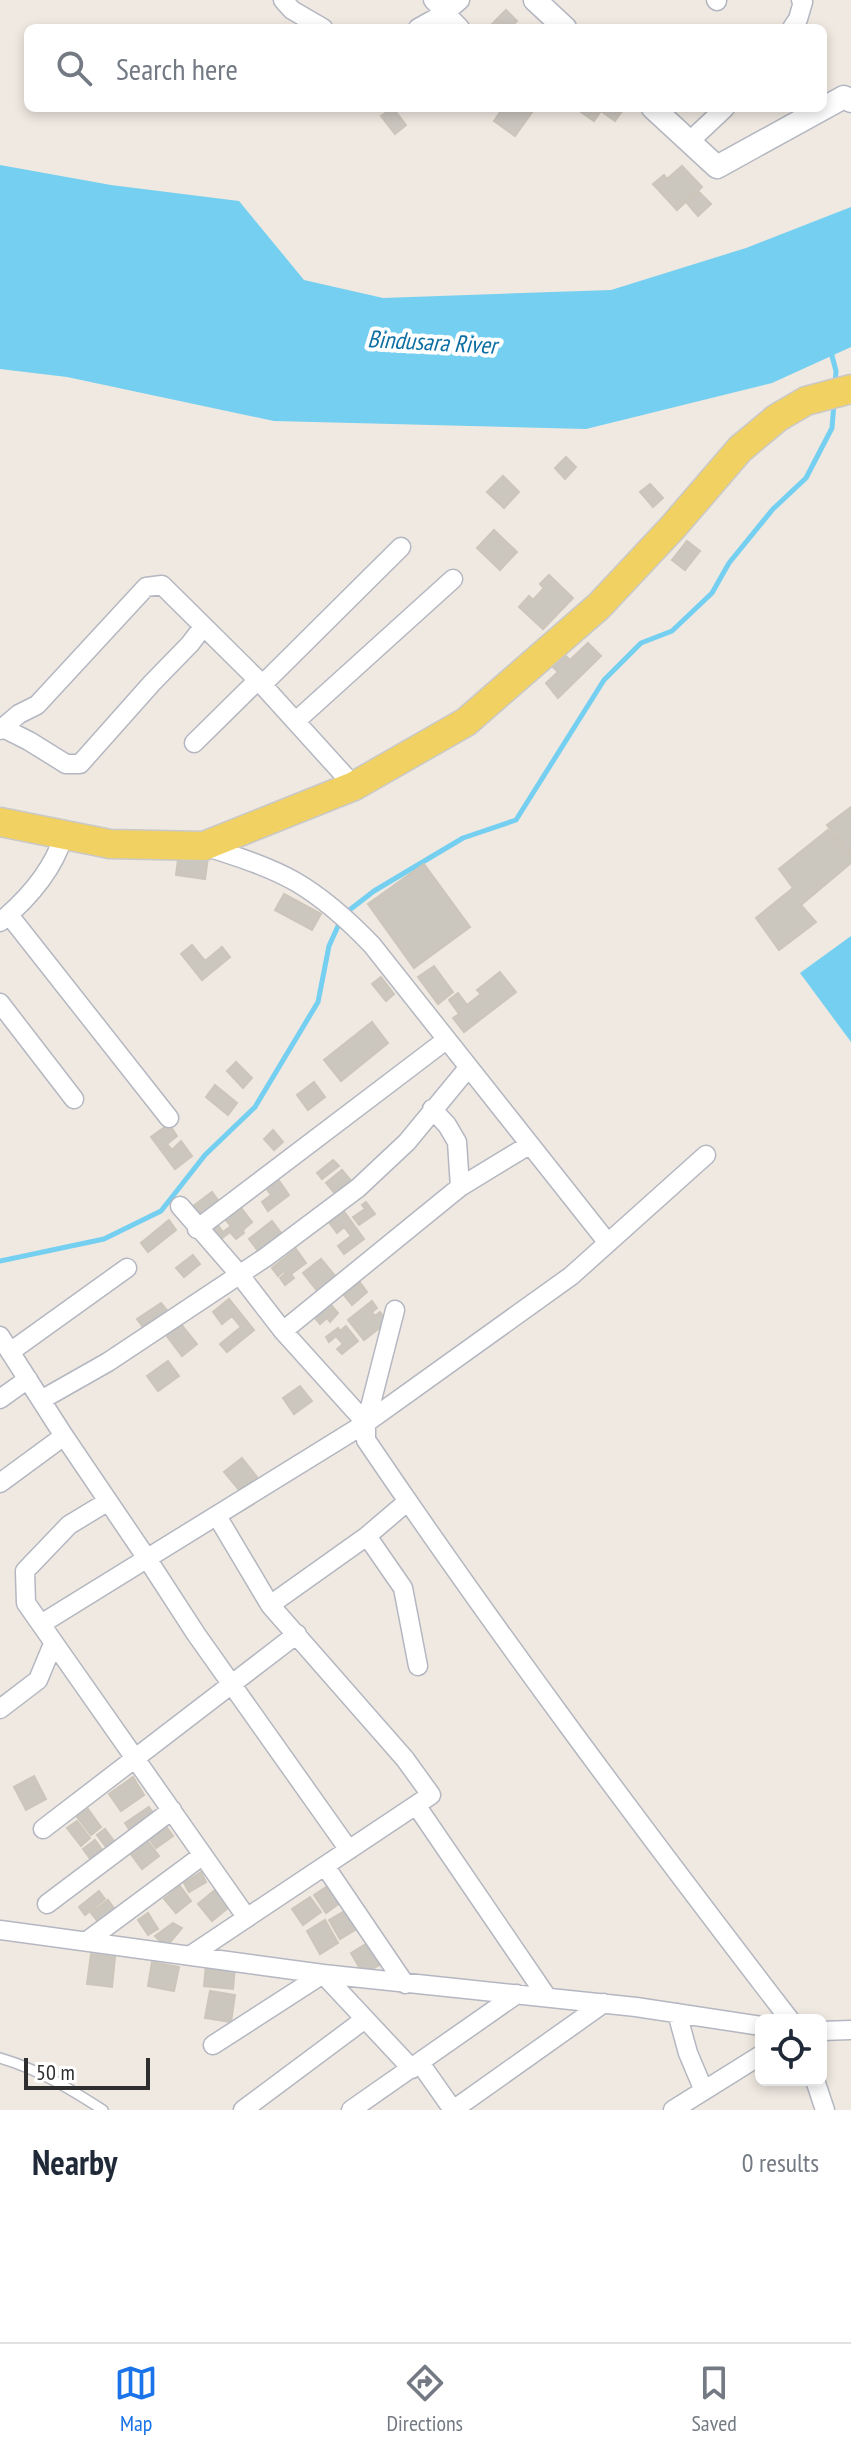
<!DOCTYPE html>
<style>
body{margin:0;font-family:"PT Sans Narrow",sans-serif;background:#f2f2f3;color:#1f2937}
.controls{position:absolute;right:24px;bottom:24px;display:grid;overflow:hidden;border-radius:12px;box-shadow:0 4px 12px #0003}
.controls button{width:72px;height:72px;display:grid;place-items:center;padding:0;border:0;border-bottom:2px solid #e0e1e3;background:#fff;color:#1f2937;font:40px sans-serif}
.scale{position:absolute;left:24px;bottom:20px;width:126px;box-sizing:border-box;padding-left:8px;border:4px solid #2e2e2e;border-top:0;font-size:22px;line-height:28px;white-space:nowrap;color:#2e2e2e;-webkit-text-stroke:6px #fff;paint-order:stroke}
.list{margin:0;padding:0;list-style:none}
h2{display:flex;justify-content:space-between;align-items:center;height:104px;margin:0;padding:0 32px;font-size:34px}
h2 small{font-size:26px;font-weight:400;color:#747a83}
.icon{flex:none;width:44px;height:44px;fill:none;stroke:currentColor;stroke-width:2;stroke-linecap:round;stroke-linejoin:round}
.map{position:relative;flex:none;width:851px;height:2110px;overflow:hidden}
.search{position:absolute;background:#fff;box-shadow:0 4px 12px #0003;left:24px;right:24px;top:24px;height:88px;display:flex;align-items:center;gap:20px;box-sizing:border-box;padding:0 28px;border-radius:12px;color:#747a83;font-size:30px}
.sheet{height:232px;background:#fff}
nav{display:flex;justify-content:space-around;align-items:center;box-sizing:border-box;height:112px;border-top:2px solid #e0e1e3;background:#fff;font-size:22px;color:#747a83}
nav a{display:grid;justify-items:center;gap:4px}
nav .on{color:#1a73e8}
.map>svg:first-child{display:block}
.water{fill:#75cff0}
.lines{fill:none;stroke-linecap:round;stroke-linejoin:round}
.stream{stroke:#75cff0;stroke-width:5}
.building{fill:#cbc7bf;stroke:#cbc5ba;stroke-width:2}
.service-casing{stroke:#b4b7c1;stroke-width:12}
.minor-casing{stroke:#b4b7c1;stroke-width:21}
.tertiary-casing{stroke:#b4b7c1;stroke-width:25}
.primary-casing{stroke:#c9c9c9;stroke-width:31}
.service{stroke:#fff;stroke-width:9}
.minor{stroke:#fff;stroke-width:18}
.tertiary{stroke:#fff;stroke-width:22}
.primary{stroke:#f2d163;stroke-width:28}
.labels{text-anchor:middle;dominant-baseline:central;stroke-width:8;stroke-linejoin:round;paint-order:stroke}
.water-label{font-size:24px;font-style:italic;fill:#0d6fa3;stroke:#fff}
</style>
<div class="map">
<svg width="851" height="2110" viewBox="0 0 851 2110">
<rect width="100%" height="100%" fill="#efe9e1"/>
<!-- water -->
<path class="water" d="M0 165 111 185 239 201 304 280 383 298 611 290 746 248 851 207V347L772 383 586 429 274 421 67 377 0 369Z
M851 936V1042L800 973Z"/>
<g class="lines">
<!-- stream -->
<path class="stream" d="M831 352 836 371 835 385
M0 1261 104 1239 161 1211 205 1155 255 1107 318 1002 329 946 343 915 374 891 463 838 516 820 604 680 641 643 672 631 712 593 729 563 773 509 806 478 832 428 834 403"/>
</g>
<!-- building -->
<path class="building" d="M506 10 517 21 510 28H488Z
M393 108 406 125 395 134 381 116Z
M503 108H535L515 136 494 121Z
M584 108 597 109 624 108 615 121 601 111 594 121 581 112Z
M682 166 702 187 677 210 653 184 664 175 667 179Z
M699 192 711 204 698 216 687 203Z
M566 457 576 467 565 479 555 468Z
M503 476 519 492 504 508 487 492Z
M650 484 663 498 653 507 640 492Z
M494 530 517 552 500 570 477 548Z
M687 541 700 551 685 570 672 560Z
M549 575 573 598 543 629 519 607 529 596 533 600 544 588 540 584Z
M588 643 601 656 558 698 546 683 558 672 553 667 566 656 570 660Z
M851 807V853L850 854 827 825Z
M828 830 851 857V863L801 905 816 922 779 950 756 918 793 888 779 869Z
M179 852 208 857 205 879 176 875Z
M424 864 470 927 414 968 368 904Z
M284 894 321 914 312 930 275 910Z
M192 945 205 961 222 947 230 957 202 980 181 954Z
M434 966 453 992 438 1004 418 977Z
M500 972 516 992 464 1032 453 1018 459 1014 449 1000 458 993 467 1005 481 994 477 990Z
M381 977 394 994 386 1001 372 984Z
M372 1022 388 1043 341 1081 324 1060Z
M236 1062 252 1078 243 1088 227 1071Z
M314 1082 325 1097 308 1110 297 1095Z
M215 1085 237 1103 228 1115 206 1097Z
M169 1124 177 1136 167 1144 172 1150 181 1141 192 1156 175 1169 151 1137Z
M273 1130 283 1142 274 1150 264 1139Z
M333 1160 339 1166 322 1179 317 1173Z
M342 1170 353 1183 337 1196 326 1183Z
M275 1175 289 1195 268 1211 262 1202 271 1195 263 1184Z
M212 1192 221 1204 197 1222 188 1210Z
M366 1202 375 1214 359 1225 353 1217 365 1209 362 1205Z
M239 1205 252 1222 243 1230 244 1233 236 1239 230 1232 213 1245 204 1234 217 1224 223 1232 231 1226 224 1218Z
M343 1210 364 1239 344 1254 338 1246 351 1236 344 1227 337 1233 328 1221Z
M169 1220 176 1230 148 1252 141 1243Z
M272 1221 285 1238 262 1256 249 1239Z
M296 1249 306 1263 291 1274 294 1278 285 1285 280 1278 286 1273 284 1271 278 1276 272 1268Z
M193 1255 200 1264 184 1277 176 1268Z
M321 1259 337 1278 319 1293 303 1273Z
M357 1278 367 1292 352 1305 338 1288 348 1280 354 1287 357 1284 354 1280Z
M229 1299 254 1330 227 1352 220 1344 241 1327 232 1316 222 1324 213 1312Z
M326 1299 338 1313 330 1322 327 1318 320 1324 310 1312Z
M372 1301 377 1308 372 1312 375 1316 380 1312 387 1322 364 1340 348 1320Z
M161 1303 170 1314 146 1331 137 1319Z
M181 1324 197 1344 182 1356 166 1335Z
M346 1326 358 1341 342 1354 337 1349 343 1344 336 1336 329 1342 326 1337 338 1328 340 1331Z
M168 1361 179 1376 158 1391 147 1376Z
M300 1386 312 1401 294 1414 283 1398Z
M242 1458 257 1477 239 1490 224 1472Z
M34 1776 46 1799 26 1810 14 1787Z
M133 1777 144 1795 121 1811 109 1794Z
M149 1807 157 1819 133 1835 125 1823Z
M88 1809 101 1827 91 1835 77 1817Z
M77 1821 90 1838 81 1846 67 1828Z
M165 1825 173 1836 156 1848 148 1837Z
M105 1829 117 1845 109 1851 97 1835Z
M95 1840 106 1855 94 1864 83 1849Z
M147 1840 159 1856 142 1869 130 1853Z
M201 1872 206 1882 189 1892 184 1883Z
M332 1883 344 1900 326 1913 314 1895Z
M180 1886 191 1901 176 1913 164 1899Z
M215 1890 229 1907 212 1921 198 1904Z
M99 1891 105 1899 85 1915 79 1907Z
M310 1897 321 1912 303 1925 292 1909Z
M108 1900 116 1911 99 1923 91 1913Z
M348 1909 360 1927 340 1939 329 1920Z
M148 1913 158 1929 148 1935 138 1920Z
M325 1920 338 1943 320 1954 307 1931Z
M173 1923 182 1928 166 1947 155 1936Z
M371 1941 383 1963 363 1974 351 1953Z
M91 1954 115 1957 112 1987 87 1984Z
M152 1962 179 1967 174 1991 148 1986Z
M206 1964 235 1967 233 1989 204 1986Z
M210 1991 235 1995 231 2022 205 2018Z"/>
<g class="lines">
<!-- service casing -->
<g class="service-casing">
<path id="service" d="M0 2058C38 2069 70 2089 103 2110"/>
</g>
<!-- minor casing -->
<g class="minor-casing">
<path id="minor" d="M283 0 292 10 323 28
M433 0 460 28
M716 0 717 1
M418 28 445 13 460 0
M792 28 798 19 803 2 801 0
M690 141 725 108
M262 685 401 547
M296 721 453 579
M3 728 29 741 66 764H80L152 683 190 644 203 627
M0 730 19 714 37 705 146 587 162 585 258 680 354 786
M194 743 258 680
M204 846C235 856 268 866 296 882 325 899 349 921 372 945L608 1243
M9 915 169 1118
M0 922C28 899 53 870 64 835
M0 1003 74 1099
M460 1187 529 1145
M180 1206 239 1274 283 1331 366 1423
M197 1229 446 1040
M395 1310 366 1423V1440C500 1638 644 1830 790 2020
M283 1331 460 1187 457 1142 447 1125 432 1109
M0 1336 64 1436 148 1560 196 1634 349 1850
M10 1352 127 1268
M0 1399 28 1379
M41 1400 108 1362 266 1257 358 1188 407 1142 468 1068
M0 1483 64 1436
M107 1502 69 1525 25 1571 26 1603 247 1918
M217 1516 270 1605
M367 1536 403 1588 418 1666
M41 1624 366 1423 571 1276 706 1155
M0 1709 38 1680 53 1644
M416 1805 547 1997
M43 1829 297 1634
M325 1866 405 1984
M47 1904 172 1810
M0 1930 323 1974 636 2007 761 2026
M87 1941 203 1855
M191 1955 431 1795 405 1759 270 1605 367 1536 408 1501
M677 2013 688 2053 704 2091
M821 2031 851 2030
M213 2045 323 1974 412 2069
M420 2063 453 2110
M815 2080 825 2110
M243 2110 365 2019
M351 2110 517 1994
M453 2110 604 2003
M673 2110 761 2055"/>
</g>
<!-- tertiary casing -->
<g class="tertiary-casing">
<path id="tertiary" d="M535 0 565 28
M653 108 717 167 844 97 851 101"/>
</g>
<!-- primary casing -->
<g class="primary-casing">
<path id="primary" d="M0 822 110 844 204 846 354 786 466 722 599 606 673 527 740 449 777 418 806 401 851 389"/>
</g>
<!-- service -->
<use href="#service" class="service"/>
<!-- minor -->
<use href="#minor" class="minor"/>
<!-- tertiary -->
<use href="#tertiary" class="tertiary"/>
<!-- primary -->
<use href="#primary" class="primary"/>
</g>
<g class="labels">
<!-- water labels -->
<g class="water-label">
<text transform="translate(432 342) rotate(3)">Bindusara River</text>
</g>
</g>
</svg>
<div class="controls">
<button><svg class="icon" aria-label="locate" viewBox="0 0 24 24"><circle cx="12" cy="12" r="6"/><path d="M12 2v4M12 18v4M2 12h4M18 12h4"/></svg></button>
</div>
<div class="scale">50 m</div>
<div class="search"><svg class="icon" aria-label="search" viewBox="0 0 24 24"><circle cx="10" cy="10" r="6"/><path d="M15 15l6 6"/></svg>Search here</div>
</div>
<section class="sheet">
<h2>Nearby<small>0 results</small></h2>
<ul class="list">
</ul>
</section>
<nav>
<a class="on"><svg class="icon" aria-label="map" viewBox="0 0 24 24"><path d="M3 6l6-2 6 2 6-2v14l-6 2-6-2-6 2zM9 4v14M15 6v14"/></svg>Map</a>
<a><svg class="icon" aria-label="directions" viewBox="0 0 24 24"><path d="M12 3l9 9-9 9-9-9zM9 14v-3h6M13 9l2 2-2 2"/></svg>Directions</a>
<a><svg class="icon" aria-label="saved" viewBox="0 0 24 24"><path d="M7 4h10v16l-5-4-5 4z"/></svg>Saved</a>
</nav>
